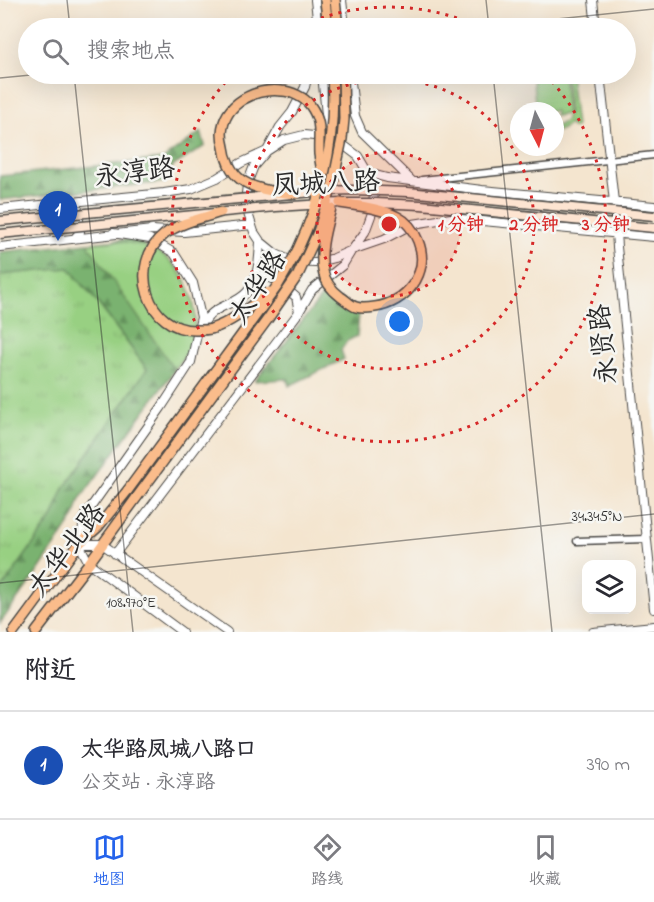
<!DOCTYPE html>
<html lang="zh">
<meta charset="utf-8">
<style>
body{margin:0;font-family:"Indie Flower","LXGW WenKai TC",sans-serif;background:#f2f2f3;color:#2b2b33}
.controls{position:absolute;right:18px;bottom:18px;display:grid;overflow:hidden;border-radius:12px;box-shadow:0 6px 24px #0002}
.controls button{width:54px;height:54px;display:grid;place-items:center;padding:0;border:0;border-bottom:2px solid #e1e1e2;background:#fff;color:#2b2b33;font:30px sans-serif}
.compass{position:absolute;left:510px;top:102px;width:54px;height:54px;border-radius:50%;background:#fff;box-shadow:0 6px 24px #0002;rotate:174deg}
.you{position:absolute;left:400px;top:322px;width:21px;height:21px;margin:-15px;border:4px solid #fff;border-radius:50%;background:#1a73e8;box-shadow:0 0 0 9px #1a73e833}
.badge{display:grid;place-items:center;width:39px;height:39px;border-radius:50%;background:#2563eb;color:#fff;font-size:20px;font-weight:700}
.pin{position:absolute;translate:-50% -50px;filter:drop-shadow(0 2px 3px #0008)}
.pin::after{content:'';position:absolute;top:32px;width:21px;height:18px;background:inherit;clip-path:polygon(0 0,100% 0,50% 100%)}
.list{margin:0;padding:0;list-style:none}
h2{display:flex;justify-content:space-between;align-items:center;height:78px;margin:0;padding:0 24px;font-size:26px}
h2 small{font-size:20px;font-weight:400;color:#7c7c81}
.list li{display:grid;grid-template-columns:39px 1fr auto;gap:18px;align-items:center;box-sizing:border-box;height:108px;padding:0 24px;border-top:2px solid #e1e1e2}
.list b{display:block;font-size:22px;white-space:nowrap}
.list p{margin:0;font-size:20px;white-space:nowrap;color:#7c7c81}
.list em{font-size:20px;font-style:normal;color:#7c7c81}
.icon{flex:none;width:33px;height:33px;fill:none;stroke:currentColor;stroke-width:2;stroke-linecap:round;stroke-linejoin:round}
.map{position:relative;flex:none;width:654px;height:632px;overflow:hidden}
.search{position:absolute;background:#fff;box-shadow:0 6px 24px #0002;left:18px;right:18px;top:18px;height:66px;display:flex;align-items:center;gap:15px;box-sizing:border-box;padding:0 21px;border-radius:33px;color:#7c7c81;font-size:22px}
.sheet{height:186px;background:#fff}
nav{display:flex;justify-content:space-around;align-items:center;box-sizing:border-box;height:84px;border-top:2px solid #e1e1e2;background:#fff;font-size:16px;color:#7c7c81}
nav a{display:grid;justify-items:center;gap:3px}
nav .on{color:#2563eb}
.map>svg:first-child{display:block}
.grass{fill:url(#grass-tufts);stroke:#627e56;stroke-width:1.5}
.forest{fill:url(#forest-firs);stroke:#526e4e;stroke-width:1.5}
.park{fill:#98d082;stroke:#627e56;stroke-width:1.5}
.lines{fill:none;stroke-linecap:round;stroke-linejoin:round}
.minor-casing{stroke:#494744;stroke-width:9}
.tertiary-casing{stroke:#494744;stroke-width:10}
.primary-casing{stroke:#494744;stroke-width:12}
.minor{stroke:#fff;stroke-width:6}
.tertiary{stroke:#fff;stroke-width:8}
.primary{stroke:#fabc8b;stroke-width:9}
.secondary-bridge-casing{stroke:#494744;stroke-width:11;stroke-linecap:butt}
.primary-bridge-casing{stroke:#494744;stroke-width:12;stroke-linecap:butt}
.secondary-bridge{stroke:#fde4d1;stroke-width:8}
.primary-bridge{stroke:#fabc8b;stroke-width:9}
.ticks{fill:none;stroke:#2b2b2b;stroke-width:1.5;stroke-opacity:0.45}
.ring{fill:none;stroke:#d62828;stroke-width:3;stroke-dasharray:3 6}
.labels{text-anchor:middle;dominant-baseline:central;stroke-width:5;stroke-linejoin:round;paint-order:stroke}
.street-label{font-size:27px;fill:#2b2b2b;stroke:#f6f6f2}
.ticks-label{font-size:15px;text-anchor:middle;fill:#2b2b2b;stroke:#f6f6f2;stroke-width:5;stroke-linejoin:round;paint-order:stroke}
.centre{fill:#d62828;stroke:#f6f6f2;stroke-width:3}
.ring-label{font-size:18px;text-anchor:middle;font-weight:bold;fill:#d62828;stroke:#f6f6f2;stroke-width:5;stroke-linejoin:round;paint-order:stroke}
</style>
<div class="map">
<svg width="654" height="632" viewBox="0 0 654 632">
<defs>
<pattern id="grass-tufts" width="24" height="20" patternUnits="userSpaceOnUse" patternTransform="scale(1.5)"><rect width="24" height="20" fill="#98d082"/><path d="M3 7l-1-3M5 7V3M7 7l1-3M15 17l-1-3M17 17v-4M19 17l1-3" fill="none" stroke="#83b370"/></pattern>
<pattern id="forest-firs" width="22" height="20" patternUnits="userSpaceOnUse" patternTransform="scale(1.5)"><rect width="22" height="20" fill="#7ab270"/><path d="M5 1l3.5 6h-7zM16 11l3.5 6h-7z" fill="#64915c"/></pattern>
</defs>
<rect width="100%" height="100%" fill="#f6f6f2"/>
<filter id="ink" filterUnits="userSpaceOnUse"><feTurbulence type="fractalNoise" baseFrequency=".0167" numOctaves="2"/><feDisplacementMap in="SourceGraphic" scale="12" xChannelSelector="R" yChannelSelector="G"/><feConvolveMatrix kernelMatrix="1 2 1 2 8 2 1 2 1" color-interpolation-filters="sRGB"/></filter>
<filter id="wash" filterUnits="userSpaceOnUse"><feTurbulence type="fractalNoise" baseFrequency=".008" numOctaves="4" result="noise"/><feDisplacementMap in="SourceGraphic" scale="24" xChannelSelector="R" yChannelSelector="G"/><feGaussianBlur stdDeviation="1.35" result="paint"/><feColorMatrix in="noise" values="0 0 0 0 0 0 0 0 0 0 0 0 0 0 0 0 0 1.4 0 .05"/><feComposite in="paint" operator="in"/></filter>
<g filter="url(#wash)">
<rect width="100%" height="100%" fill="#f4e5cf"/>
<!-- grass -->
<path class="grass" d="M71 267 150 373 56 519 0 592V275Z"/>
<!-- forest -->
<path class="forest" d="M201 132 205 146 173 166 165 182 0 200V176L163 159Z
M146 237 137 270 196 332 193 345 80 499 74 518 34 577 0 623V591L52 518 64 488 147 369 101 307 69 268 0 275V252Z
M323 295 359 314 357 336 347 341 341 350 344 359 289 386 287 379 255 381Z"/>
<!-- park -->
<path class="park" d="M532 74H563L567 114 555 116V111H536Z
M565 74H570L576 128H571L570 123 563 129 555 132V127L564 122 569 113Z
M118 241C132 243 145 245 158 252 186 268 201 306 193 337 189 350 183 359 174 369L89 246 90 243Z"/>
</g>
<g filter="url(#ink)">
<g class="lines">
<!-- minor casing -->
<g class="minor-casing">
<path id="minor" d="M422 180 654 155
M577 541 647 539"/>
</g>
<!-- tertiary casing -->
<g class="tertiary-casing">
<path id="tertiary" d="M315 0 318 28
M342 0 345 28
M593 0 596 28
M322 74 326 115 324 137
M350 74 355 116 362 132 412 181
M600 74 614 202 617 247 654 609
M368 173 387 178 482 190 654 206
M71 202 78 209 80 232 74 239
M0 209 164 193 191 189 217 178 241 163 267 151 280 127 292 112 305 87 308 74
M0 247 152 230 184 232 252 225
M254 279 264 275 277 281 296 297 299 312
M202 327C211 304 234 307 247 292 259 278 259 258 260 241
M79 544 86 514 161 408 191 362 201 317 193 283 174 253 150 239 113 233
M79 544H102L227 632
M79 544 89 563 182 632
M115 554 299 312 312 290 343 265 352 250 365 232 372 213 374 193 368 173 358 156 342 144 324 137 304 135 284 140 267 151 254 166 247 184 245 204 254 232 260 241 276 254 294 262 315 263 334 258 352 250 384 239 413 224 451 218 654 237
M593 632 654 626"/>
</g>
<!-- primary casing -->
<g class="primary-casing">
<path id="primary" d="M14 632 79 544 98 527 128 490
M36 632 89 563 137 497"/>
</g>
<!-- minor -->
<use href="#minor" class="minor"/>
<!-- tertiary -->
<use href="#tertiary" class="tertiary"/>
<!-- primary -->
<use href="#primary" class="primary"/>
<!-- secondary-bridge casing -->
<g class="secondary-bridge-casing">
<path id="secondary-bridge" d="M0 221 324 191 353 190 408 192 654 216
M0 234 276 207 340 203H376L421 205 654 228"/>
</g>
<!-- primary-bridge casing -->
<g class="primary-bridge-casing">
<path id="primary-bridge" d="M325 0 328 28
M335 0 338 28
M297 194C278 192 256 191 240 179 231 172 225 158 224 147 223 143 222 138 222 133 224 103 255 88 282 91 291 91 305 98 310 105 323 123 318 134 319 154 320 160 321 166 322 172
M331 208C326 228 319 250 323 271 325 282 333 291 341 297 346 300 351 306 356 307 362 309 369 308 375 307 406 303 431 273 418 241 414 231 408 222 398 217 380 208 359 206 340 203
M221 212C203 218 181 222 165 234 126 264 147 332 197 330 202 330 207 330 211 329 233 322 251 306 269 292
M128 490 278 285C285 273 292 261 298 249 324 194 336 134 332 74
M137 497 267 320 298 275 318 232 333 183 342 139 344 119 343 74"/>
</g>
<!-- secondary-bridge -->
<use href="#secondary-bridge" class="secondary-bridge"/>
<!-- primary-bridge -->
<use href="#primary-bridge" class="primary-bridge"/>
</g>
</g>
<!-- ticks -->
<path class="ticks" d="M67 0 70 28M486 0 489 28M469 28 654 9M74 74 133 632M493 74 552 632M0 78 41 74M0 583 654 514"/>
<!-- distance rings -->
<circle cx="389" cy="224" r="72" fill="#d62828" fill-opacity=".12"/>
<g class="ring">
<circle cx="389" cy="224" r="72"/>
<circle cx="389" cy="224" r="145"/>
<path d="M296 28A217 217 0 0 1 482 28M546 75A217 217 0 1 1 232 75"/>
</g>
<g class="labels">
<!-- street labels -->
<g class="street-label">
<text transform="translate(135 174) rotate(-7)">永淳路</text>
<text transform="translate(326 185) rotate(-2)">凤城八路</text>
<text transform="translate(259 288) rotate(-57)">太华路</text>
<text transform="translate(605 344) rotate(-96)">永贤路</text>
<text transform="translate(68 551) rotate(-53)">太华北路</text>
</g>
</g>
<g class="ticks-label">
<text x="597" y="521">34.345°N</text>
<text x="131" y="607">108.970°E</text>
</g>
<circle cx="389" cy="224" r="9" class="centre"/>
<g class="ring-label">
<text x="461" y="230">1 分钟</text>
<text x="534" y="230">2 分钟</text>
<text x="606" y="230">3 分钟</text>
</g>
</svg>
<div class="controls">
<button><svg class="icon" aria-label="layers" viewBox="0 0 24 24"><path d="M12 4l9 5-9 5-9-5zM3 14l9 5 9-5"/></svg></button>
</div>
<svg class="compass" viewBox="-18 -18 36 36"><path d="M0-13l5 13h-10z" fill="#e53935"/><path d="M0 13l5-13h-10z" fill="#7c7c81"/></svg>
<div class="you"></div>
<div class="pin badge" style="left:58px;top:241px;background:#1a4fb4">1</div>
<div class="search"><svg class="icon" aria-label="search" viewBox="0 0 24 24"><circle cx="10" cy="10" r="6"/><path d="M15 15l6 6"/></svg>搜索地点</div>
</div>
<section class="sheet">
<h2>附近<small></small></h2>
<ul class="list">
<li><span class="badge" style="background:#1a4fb4">1</span><div><b>太华路凤城八路口</b><p>公交站 · 永淳路</p></div><em>390 m</em></li>
</ul>
</section>
<nav>
<a class="on"><svg class="icon" aria-label="map" viewBox="0 0 24 24"><path d="M3 6l6-2 6 2 6-2v14l-6 2-6-2-6 2zM9 4v14M15 6v14"/></svg>地图</a>
<a><svg class="icon" aria-label="directions" viewBox="0 0 24 24"><path d="M12 3l9 9-9 9-9-9zM9 14v-3h6M13 9l2 2-2 2"/></svg>路线</a>
<a><svg class="icon" aria-label="saved" viewBox="0 0 24 24"><path d="M7 4h10v16l-5-4-5 4z"/></svg>收藏</a>
</nav>
